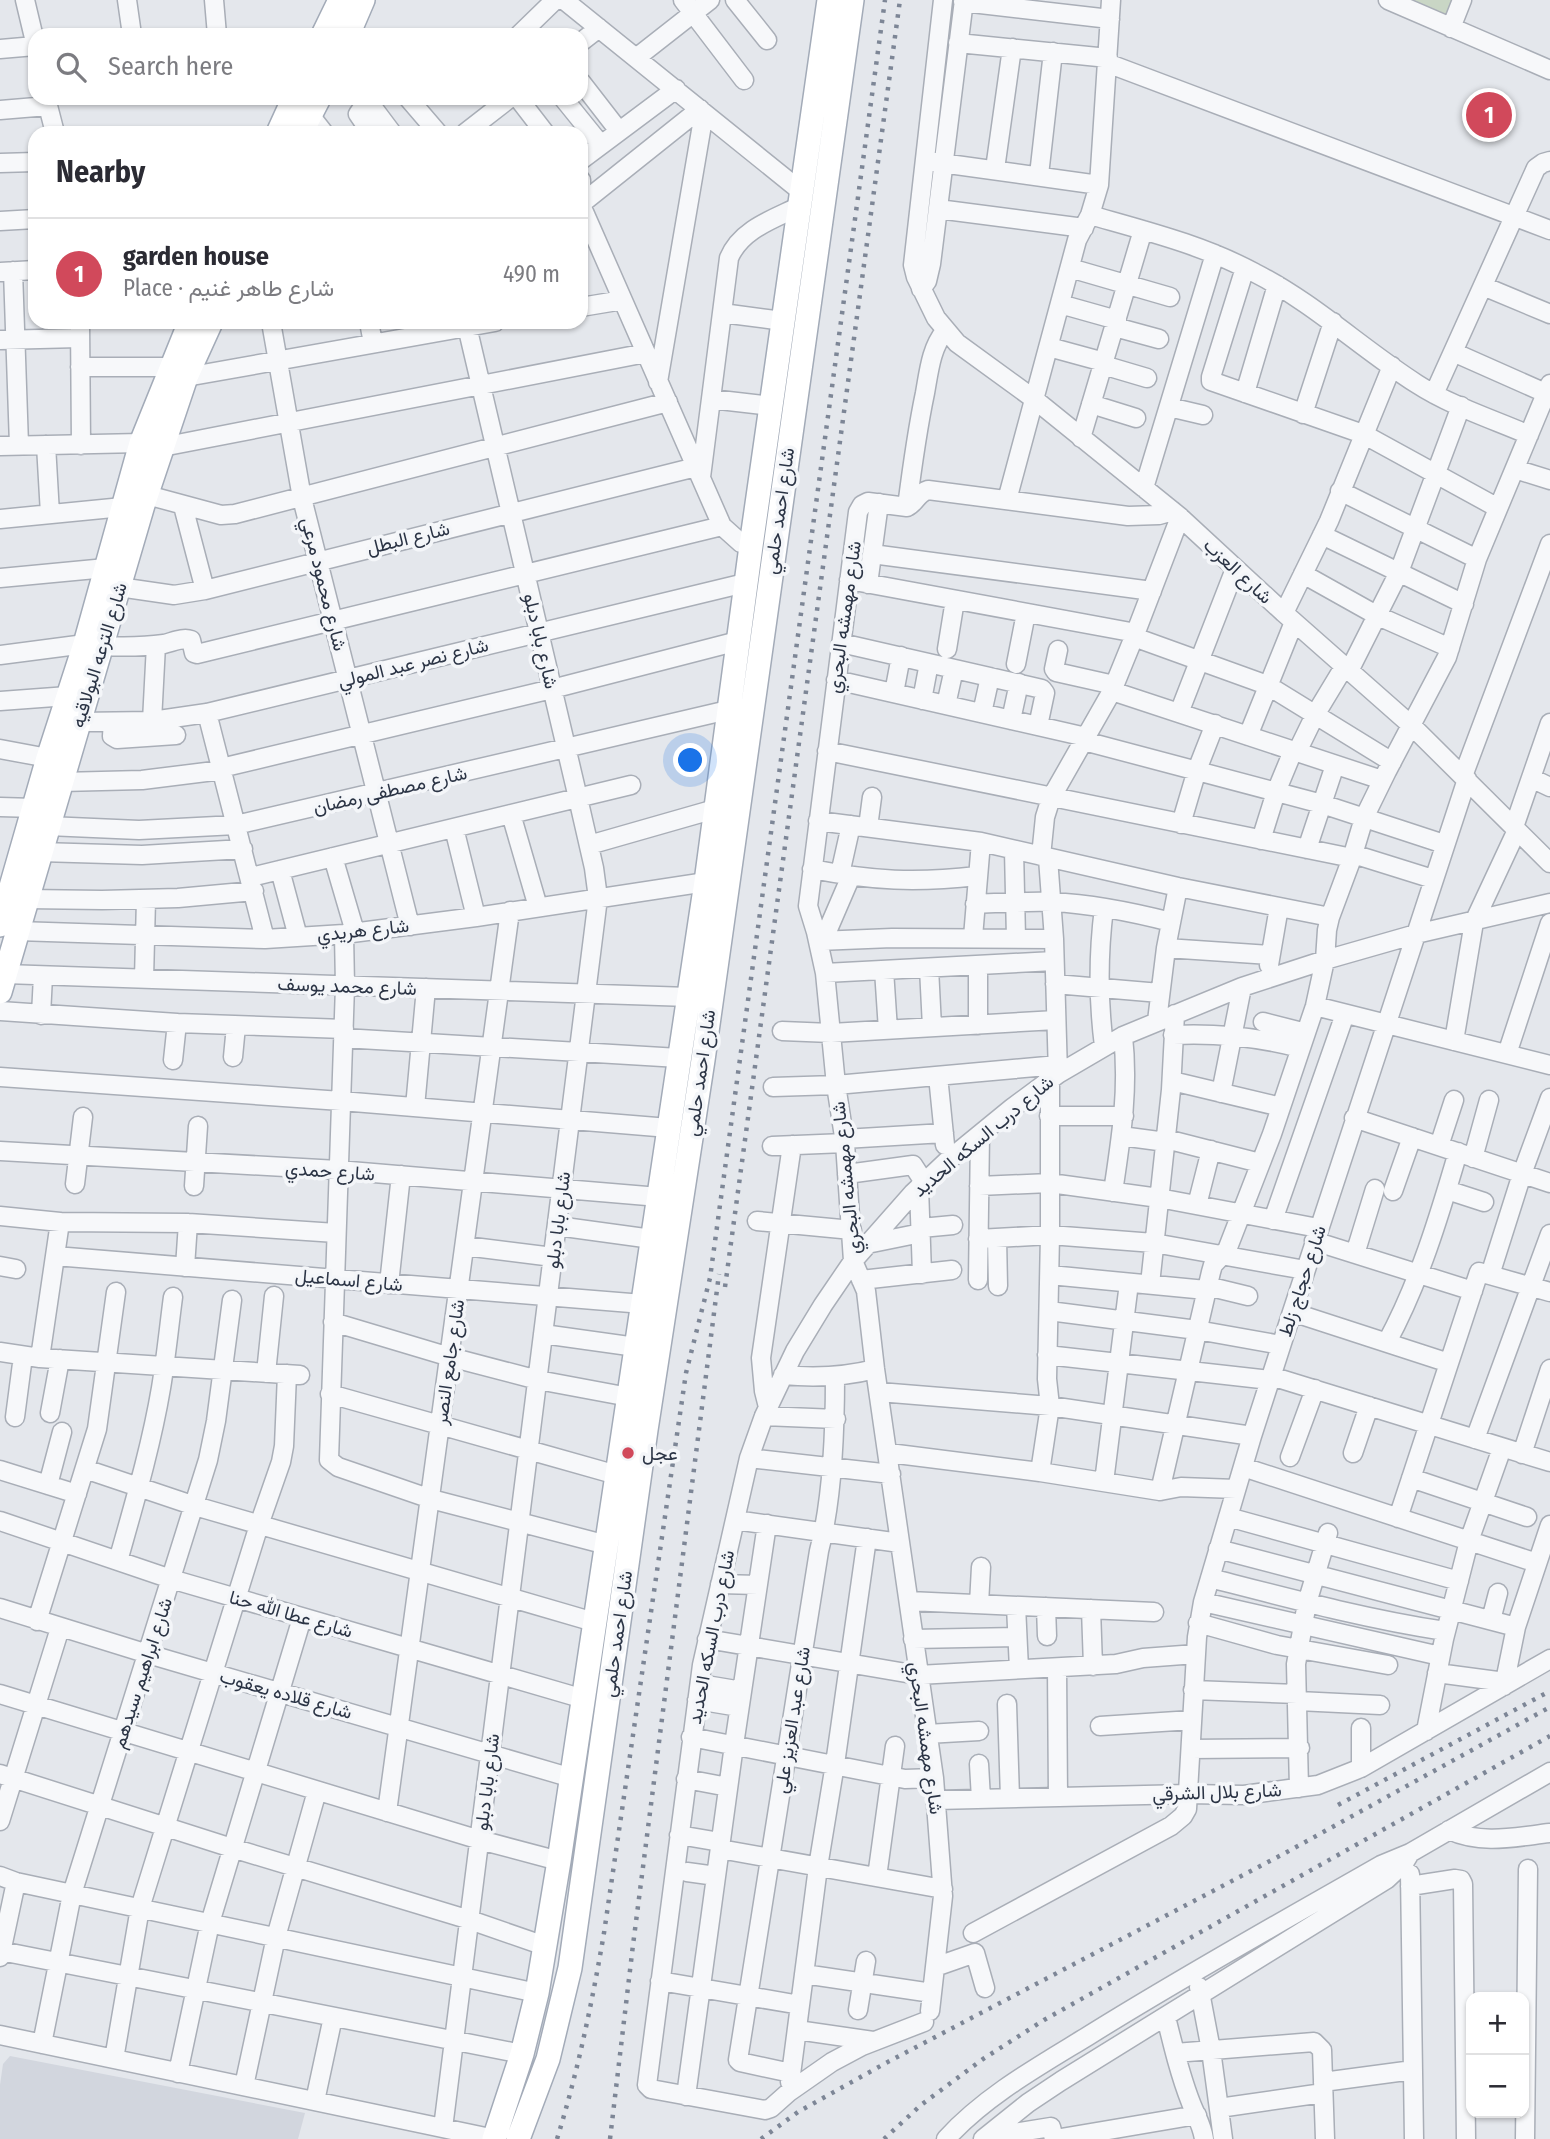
<!DOCTYPE html>
<meta charset="utf-8">
<style>
body{margin:0;font-family:"Fira Sans Condensed",Vazirmatn,sans-serif;background:#f2f2f3;color:#2b2b33}
.controls{position:absolute;right:21px;bottom:21px;display:grid;overflow:hidden;border-radius:14px;box-shadow:0 2px 5px #0004}
.controls button{width:63px;height:63px;display:grid;place-items:center;padding:0;border:0;border-bottom:2px solid #e1e1e2;background:#fff;color:#2b2b33;font:35px sans-serif}
.you{position:absolute;left:691px;top:761px;width:24px;height:24px;margin:-18px;border:5px solid #fff;border-radius:50%;background:#1a73e8;box-shadow:0 0 0 10px #1a73e833}
.badge{display:grid;place-items:center;width:46px;height:46px;border-radius:50%;background:#d1495b;color:#fff;font-size:23px;font-weight:700}
.pin{position:absolute;translate:-50% -50%;border:4px solid #fff;box-shadow:0 2px 7px #0006}
.list{margin:0;padding:0;list-style:none}
h2{display:flex;justify-content:space-between;align-items:center;height:91px;margin:0;padding:0 28px;font-size:30px}
h2 small{font-size:23px;font-weight:400;color:#7c7c81}
.list li{display:grid;grid-template-columns:46px 1fr auto;gap:21px;align-items:center;box-sizing:border-box;height:112px;padding:0 28px;border-top:2px solid #e1e1e2}
.list b{display:block;font-size:26px;white-space:nowrap}
.list p{margin:0;font-size:23px;white-space:nowrap;color:#7c7c81}
.list em{font-size:23px;font-style:normal;color:#7c7c81}
.icon{flex:none;width:38px;height:38px;fill:none;stroke:currentColor;stroke-width:2;stroke-linecap:round;stroke-linejoin:round}
.map{position:relative;flex:none;width:1550px;height:2139px;overflow:hidden}
.search{position:absolute;background:#fff;box-shadow:0 2px 5px #0004;left:28px;top:28px;width:560px;height:77px;display:flex;align-items:center;gap:18px;box-sizing:border-box;padding:0 24px;border-radius:21px;color:#7c7c81;font-size:26px}
.panel{position:absolute;background:#fff;box-shadow:0 2px 5px #0004;left:28px;top:126px;width:560px;height:203px;border-radius:21px}
.map>svg:first-child{display:block}
.built{fill:#d2d6de}
.green{fill:#c9d6c5}
.lines{fill:none;stroke-linecap:round;stroke-linejoin:round}
.minor-casing{stroke:#a9aeb7;stroke-width:21}
.major-casing{stroke:#a3abb8;stroke-width:26}
.minor{stroke:#f7f8fa;stroke-width:18}
.major{stroke:#fff;stroke-width:23}
.rail{stroke:#7d8696;stroke-width:4.5;stroke-dasharray:3.5 7;stroke-linecap:butt}
.poi-dot{fill:#d1495b;stroke:#f4f6f9;stroke-width:2.5}
.labels{text-anchor:middle;dominant-baseline:central;stroke-width:7;stroke-linejoin:round;paint-order:stroke}
.street-label{font-size:19px;fill:#2b3445;stroke:#f4f6f9}
.poi-label{font-size:19px;fill:#2b3445;stroke:#f4f6f9;text-anchor:start}
</style>
<div class="map">
<svg width="1550" height="2139" viewBox="0 0 1550 2139">
<rect width="100%" height="100%" fill="#e4e7ec"/>
<!-- built -->
<path class="built" d="M10 2056 305 2113 298 2139H0V2085L3 2064Z"/>
<!-- green -->
<path class="green" d="M1394 0H1458L1448 24Z"/>
<g class="lines">
<!-- minor casing -->
<g class="minor-casing">
<path id="minor" d="M25 0 35 42
M127 0 132 35
M214 0 217 35
M564 0 802 192
M683 0 744 80
M735 0 767 40
M943 0 913 265 916 277 936 318 957 343 1034 399 1180 517 1284 613 1412 726 1550 863
M1388 0 1550 70
M963 2 1110 19
M1451 28 1462 0
M519 35 555 0
M581 42 599 28
M958 43 1108 58
M0 49 35 46
M636 58 710 0
M1107 63 1550 230
M581 82 619 131
M46 98 55 133
M369 98 358 114 371 133
M408 98 438 133
M518 98 545 133
M563 98 601 145
M368 101 392 133
M0 110 48 106
M310 115 324 133
M465 133 510 98
M581 160 676 89
M934 162 1099 185
M0 163 35 162
M995 169 1012 48
M1039 175 1053 52
M581 180V186
M581 204 700 109
M581 205 722 526 741 543 751 546
M938 209 1084 228
M1090 215C1146 231 1203 245 1255 273 1314 303 1362 349 1417 384 1451 406 1492 419 1529 435
M0 221 35 219
M1070 268 1170 297
M1245 268 1211 377V381L1363 434 1498 508
M13 271 19 445
M0 272 35 270
M1483 286 1550 314
M921 289 927 281 931 264 964 0
M1060 304 1117 320
M581 307 623 300
M722 313 783 321
M80 322 81 445
M271 322 302 498 410 926
M369 322 373 343
M1115 327 1159 339
M0 340 79 338
M1049 347 1104 362
M1453 352 1550 395
M1103 365 1147 378
M80 367H171
M186 377 495 322
M658 382 704 113
M1245 393 1277 285
M1434 394 1536 168 1543 163 1550 161
M711 399 771 406
M1091 404 1136 418
M1169 407 1203 415
M1303 414 1333 322
M1081 438 1143 230
M46 445 50 514
M0 446 141 443
M162 447 646 353
M1515 469 1550 480
M701 477 729 258C741 229 774 219 800 206
M1144 488 1215 254
M1340 491 1477 559
M147 495 221 515 235 514 668 402
M1007 500 1077 240 1090 215 1099 185 1111 0
M183 506 205 590
M907 507C912 468 917 431 925 393 929 371 931 348 945 331
M0 519 133 506
M1322 535 1464 604
M872 554 1152 591
M1303 574 1378 616 1450 648
M0 578 106 568
M849 580 1136 633
M868 584 879 503
M119 587 174 595 205 590 696 467
M1284 613 1329 521 1392 366
M1134 637 1267 685 1392 762
M841 643 1042 689 1045 693 1038 726
M102 646C123 647 143 647 164 644 173 642 183 637 191 640L194 653 197 654 722 526
M947 649 955 600
M1058 650 1054 669 1056 672 1114 685
M0 655 85 644
M1016 664 1026 613
M1349 671 1399 572 1461 406
M836 680 1086 737
M1112 691 1382 780
M894 693 901 656
M922 700 929 663
M0 701 68 696
M946 705 954 669
M207 713 265 939
M982 713 990 677
M1179 713 1235 569
M1011 720 1019 683
M152 721 156 645
M78 722 152 721 207 713 745 583
M113 722 112 736 117 739 176 735
M1248 736 1294 622
M1084 741 1322 804 1444 844
M0 749 48 758
M827 751 1352 858
M1297 752 1315 715 1344 667
M221 768 552 689 738 641
M1463 776 1550 544
M1531 778 1550 787
M61 782 142 780 222 770
M0 807 35 808
M511 814 538 907
M818 821 981 842 1178 887 1330 917
M1181 824 1197 770 1215 724
M48 826 139 830 236 825 728 710
M868 827 872 797
M1514 827 1550 723
M454 828 476 917
M1261 840 1276 792 1293 751
M589 845 715 809
M1307 849 1335 765
M1014 850 1016 938
M40 852 142 855 243 849
M1353 854 1433 879
M1041 856 1045 817 1051 798 1112 691 1134 637 1180 517
M333 857 355 932
M1048 858 1054 939 1058 1074
M812 869C873 881 916 883 977 876
M280 870 298 937
M840 874 851 825
M251 877 631 785
M27 899 102 900 178 898 254 891
M975 904C1001 903 1026 901 1052 902 1092 904 1132 912 1171 922
M1104 908C1098 955 1098 999 1104 1046
M17 931 265 939 344 934 476 917 706 882
M344 934 345 986 329 1460 338 1467 431 1499 607 1545
M973 937 981 842
M818 941 892 938 1054 939
M823 941 851 876
M1166 948 1270 955
M1269 965 1279 907
M929 968 932 1027
M884 970 888 1030
M825 973 1054 961
M5 974 689 997
M144 979 146 899
M1055 984 1160 993
M1315 1006 1550 1065
M0 1011 177 1023 344 1029
M41 1015 43 976
M1157 1021 1166 948 1178 887
M1263 1022 1306 1033
M978 1025V966
M782 1031 831 1033 1056 1020
M1173 1035C1217 1033 1258 1037 1300 1048
M343 1038 679 1058
M1454 1041 1474 922 1517 830
M1507 1054 1550 923
M233 1057 236 1026
M173 1060 177 1023
M938 1076 945 1145
M0 1077 341 1101 669 1128
M1172 1081 1281 1107
M773 1087 836 1085 1058 1065
M1221 1093 1242 987
M415 1107 426 988
M1049 1116H1124
M1354 1118 1550 1183
M1121 1136 1166 1142
M844 1139 944 1133
M1166 1139 1260 1163
M772 1146 845 1143
M1439 1146 1454 1100
M0 1151 338 1170 659 1197
M1473 1158 1489 1100
M847 1174 913 1165 924 1182
M75 1184 83 1117
M194 1186 198 1126
M979 1186 1050 1183 1159 1198 1318 1228
M919 1187 922 1274
M1447 1190 1484 1202
M1393 1191 1412 1137
M1113 1192C1121 1138 1129 1090 1123 1036
M1197 1205 1211 1150
M0 1216 60 1222 188 1223 336 1233
M1273 1220 1345 1014
M757 1221 852 1230
M557 1226 652 1239
M921 1228 953 1225
M997 1238 998 1286
M978 1239 1050 1235 1154 1243 1305 1270
M1314 1241 1473 1291
M867 1244 921 1233
M465 1246 553 1257
M1355 1254 1375 1189
M55 1256 643 1304
M0 1266 16 1269
M185 1267 188 1223
M1050 1275 1206 1290
M1490 1275 1522 1174 1550 1098
M861 1280 952 1270
M978 1280 980 1135
M389 1284 401 1175
M1150 1284 1171 1090 1175 1014
M1207 1286 1248 1296
M1049 1311 1197 1330 1281 1345
M1292 1312 1449 1363
M333 1322 450 1357 538 1380 629 1397
M543 1334 636 1347
M1387 1342C1419 1283 1439 1217 1458 1152
M0 1352 40 1358 300 1375
M1047 1355 1270 1380
M40 1358 60 1222
M266 1373 274 1296
M783 1375C815 1378 844 1377 875 1369
M1271 1376 1550 1462
M879 1392 1050 1406 1252 1436
M330 1394 617 1475
M768 1407 764 1391 761 1358 792 1145
M50 1413 60 1359
M764 1416 836 1419
M15 1417 23 1356
M1475 1439 1550 1234
M889 1453 1040 1472 1160 1491 1181 1487 1236 1489
M1353 1453 1369 1406
M1522 1454 1550 1369
M1290 1457 1315 1389
M749 1458 891 1474
M1243 1467 1537 1563
M85 1469 195 1506 594 1622
M0 1470 77 1494
M1040 1472 1050 1406 1047 1379 1050 1235V1080
M1411 1478 1527 1517
M1104 1482 1129 1283
M48 1485 62 1432
M1160 1491 1211 1272 1213 1265 1227 1250 1272 1134 1315 1006 1325 960 1327 930 1330 917 1352 858 1364 818 1387 771 1447 657 1477 559 1550 384
M1228 1517 1459 1581
M1398 1518 1479 1272 1550 1292
M735 1520 900 1543
M0 1521 171 1579 584 1699
M1218 1549 1516 1627
M118 1561C134 1504 151 1447 161 1388 166 1358 169 1327 173 1297
M1210 1578C1288 1598 1366 1619 1445 1631
M720 1584 758 1585
M909 1601 1154 1612
M1203 1602 1440 1656
M979 1604 981 1567
M1016 1606 1019 1669
M1046 1607 1047 1636
M0 1608 148 1654 572 1778
M1091 1609 1093 1666
M1491 1620 1498 1593
M37 1621 97 1429 116 1292
M1198 1623 1277 1645 1388 1665
M707 1639 918 1675 1116 1664 1143 1658 1196 1654
M913 1639 1017 1637
M1057 1668 1058 1797
M1437 1673 1505 1682
M700 1684 742 1691
M1504 1686 1516 1627 1550 1525
M1193 1690 1297 1694
M0 1694 480 1840 559 1861
M697 1700 739 1707
M1298 1701 1380 1705
M1007 1704 1010 1798
M1100 1726 1192 1720
M1361 1728V1768
M1426 1731 1444 1639 1469 1541 1502 1448
M927 1734 979 1731
M691 1737 905 1779 934 1778
M1191 1749 1300 1748
M979 1764 981 1799
M0 1774 232 1848 470 1920 545 1946
M686 1779 728 1787
M1299 1788 1296 1664 1307 1603 1328 1533
M936 1800 1188 1794 1244 1795 1318 1785 1361 1768 1550 1659
M387 1812 510 911
M0 1821 60 1628
M1449 1830C1482 1845 1515 1837 1550 1833
M679 1835 720 1842
M720 1849 943 1889
M687 1872 716 1876
M1410 1874 1414 2139
M0 1876 16 1882 537 1993
M877 1877 895 1746
M1410 1886 1455 1879 1461 1880 1463 1884 1466 2139
M973 1933 1171 1826 1183 1816 1187 1809 1197 1637 1203 1602 1252 1436 1292 1312 1467 779
M1 1951 522 2054
M0 1957 16 1882
M935 1967 975 1953 985 1988
M804 1974 932 1993
M660 1981 800 2005
M1199 1987 1211 2050 1223 2139
M858 2010 866 1961
M930 2011 943 1896 934 1778 875 1369 866 1291 853 1261 845 1143 836 1085 825 973 816 932 808 906 858 512 862 505 868 502 907 507C916 503 917 493 928 490L1128 516 1159 515 1173 511
M1166 2017C1173 2046 1180 2075 1191 2103 1196 2116 1202 2125 1204 2139
M924 2022 862 2046 832 2062 789 2092 771 2108 765 2110 651 2089 647 2085 702 1665 749 1458 764 1416 795 1351 823 1305 853 1261 913 1193 946 1162 1012 1108 1058 1074 1123 1036 1242 987 1325 960 1416 934 1550 903
M797 2030 873 2041
M0 2035 495 2139
M42 2044 72 1894 208 1460 216 1421 232 1300
M1175 2053 1314 2042 1322 2050 1325 2139
M114 2059 140 1908 259 1525 281 1462 284 1446 287 1374
M178 2073 210 1923 302 1618
M791 2073 740 2062 738 2060 819 1551C833 1498 835 1432 835 1377
M790 2082 818 1867 835 1764 867 1538
M1323 2082 1413 2070
M244 2086 276 1937 317 1791
M686 2096 734 1745 767 1524
M315 2101 333 2017
M1219 2108 1323 2093
M443 2128 598 898 594 868 578 798 466 322
M988 2137 1051 2127 1054 2139
M946 2139C985 2096 1039 2066 1088 2036 1184 1976 1283 1921 1381 1865L1410 1853 1550 1772
M983 2139 1028 2103 1061 2081 1387 1879 1404 1863 1410 1853
M1055 2139 1197 2115
M1525 2139 1528 1869"/>
</g>
<!-- major casing -->
<g class="major-casing">
<path id="major" d="M323 35 340 0
M348 35 363 0
M278 133 294 98
M301 133 319 98
M0 925 48 758 85 644 141 443 190 322
M0 992 143 505 186 377 211 322
M494 2139 522 2054 537 1993 559 1861 706 882 751 546 829 0
M518 2139 548 2059 570 1968 646 1430 703 1060 852 0"/>
</g>
<!-- minor -->
<use href="#minor" class="minor"/>
<!-- major -->
<use href="#major" class="major"/>
<!-- rail -->
<path class="rail" d="M725 1287 900 0
M1338 1805 1550 1691
M557 2139C578 2071 592 2003 604 1933L686 1373 710 1278 885 0
M610 2139 633 1945 719 1274
M761 2139 798 2112 884 2064 1287 1852 1550 1707
M884 2139 921 2105 983 2059 1044 2020 1550 1736"/>
</g>
<!-- markers -->
<circle class="poi-dot" cx="628" cy="1453" r="7"/>
<g class="labels">
<!-- street labels -->
<g class="street-label">
<text transform="translate(779 511) rotate(-82)">شارع احمد حلمي</text>
<text transform="translate(408 538) rotate(-14)">شارع البطل</text>
<text transform="translate(1238 571) rotate(43)">شارع العزب</text>
<text transform="translate(324 584) rotate(76)">شارع محمود مرعي</text>
<text transform="translate(844 617) rotate(-82)">شارع مهمشه البحري</text>
<text transform="translate(541 641) rotate(77)">شارع بابا دبلو</text>
<text transform="translate(99 655) rotate(-73)">شارع الترعه البولاقيه</text>
<text transform="translate(413 663) rotate(-14)">شارع نصر عبد المولي</text>
<text transform="translate(390 790) rotate(-13)">شارع مصطفى رمضان</text>
<text transform="translate(363 930) rotate(-6)">شارع هريدي</text>
<text transform="translate(347 986) rotate(2)">شارع محمد يوسف</text>
<text transform="translate(700 1073) rotate(-82)">شارع احمد حلمي</text>
<text transform="translate(983 1136) rotate(-40)">شارع درب السكه الحديد</text>
<text transform="translate(330 1171) rotate(4)">شارع حمدي</text>
<text transform="translate(846 1178) rotate(-96)">شارع مهمشه البحري</text>
<text transform="translate(558 1220) rotate(-83)">شارع بابا دبلو</text>
<text transform="translate(349 1280) rotate(5)">شارع اسماعيل</text>
<text transform="translate(1302 1281) rotate(-72)">شارع حجاج زلط</text>
<text transform="translate(449 1362) rotate(-82)">شارع جامع النصر</text>
<text transform="translate(291 1614) rotate(16)">شارع عطا الله حنا</text>
<text transform="translate(617 1634) rotate(-82)">شارع احمد حلمي</text>
<text transform="translate(711 1637) rotate(-79)">شارع درب السكه الحديد</text>
<text transform="translate(142 1673) rotate(-72)">شارع ابراهيم سيدهم</text>
<text transform="translate(286 1694) rotate(16)">شارع قلاده يعقوب</text>
<text transform="translate(792 1720) rotate(-81)">شارع عبد العزيز علي</text>
<text transform="translate(926 1738) rotate(82)">شارع مهمشه البحري</text>
<text transform="translate(487 1782) rotate(-83)">شارع بابا دبلو</text>
<text transform="translate(1217 1792) rotate(-2)">شارع بلال الشرقي</text>
</g>
<!-- poi labels -->
<g class="poi-label">
<text x="642" y="1453">عجل</text>
</g>
</g>
</svg>
<div class="controls">
<button>+</button>
<button>−</button>
</div>
<div class="you"></div>
<div class="pin badge" style="left:1489px;top:115px">1</div>
<div class="search"><svg class="icon" aria-label="search" viewBox="0 0 24 24"><circle cx="10" cy="10" r="6"/><path d="M15 15l6 6"/></svg>Search here</div>
<section class="panel">
<h2>Nearby<small></small></h2>
<ul class="list">
<li><span class="badge">1</span><div><b>garden house</b><p>Place · شارع طاهر غنيم</p></div><em>490 m</em></li>
</ul>
</section>
</div>
